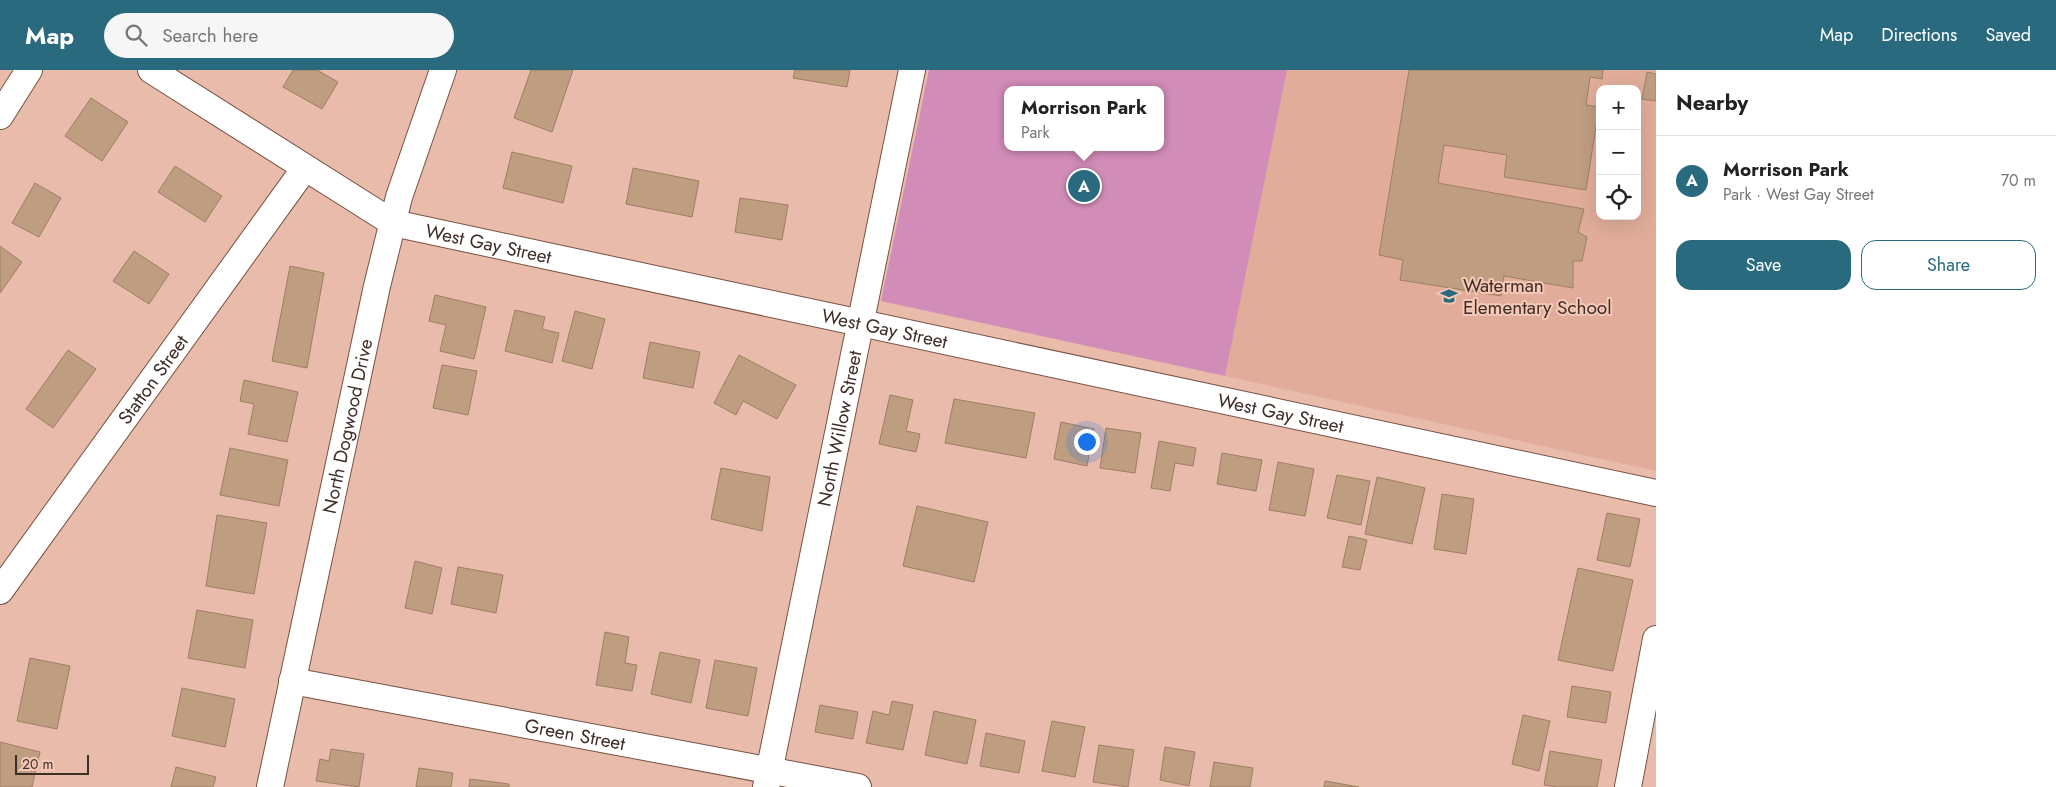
<!DOCTYPE html>
<meta charset="utf-8">
<style>
body{margin:0;font-family:Jost,sans-serif;background:#f6f6f6;color:#222}
.controls{position:absolute;right:15px;top:15px;display:grid;overflow:hidden;border-radius:10px;box-shadow:0 5px 20px #0002}
.controls button{width:45px;height:45px;display:grid;place-items:center;padding:0;border:0;border-bottom:1px solid #e0e0e0;background:#fff;color:#222;font:25px sans-serif}
.scale{position:absolute;left:15px;bottom:12px;width:74px;box-sizing:border-box;padding-left:5px;border:2px solid #3f2d27;border-top:0;font-size:14px;line-height:18px;white-space:nowrap;color:#3f2d27;-webkit-text-stroke:4px #f5c8b7;paint-order:stroke}
.you{position:absolute;left:1086px;top:371px;width:18px;height:18px;margin:-12px;border:4px solid #fff;border-radius:50%;background:#1a73e8;box-shadow:0 0 0 8px #1a73e833}
.badge{display:grid;place-items:center;width:32px;height:32px;border-radius:50%;background:#296a7e;color:#fff;font-size:16px;font-weight:700}
.pin{position:absolute;translate:-50% -50%;border:2px solid #fff;box-shadow:0 1px 5px #0006}
.popup{position:absolute;left:1004px;top:16px;width:160px;height:65px;box-sizing:border-box;display:grid;place-content:center;border-radius:10px;background:#fff;filter:drop-shadow(0 1px 4px #0005);font-size:16px;white-space:nowrap;color:#767676}
.popup b{font-size:19px;color:#222}
.popup::after{content:'';position:absolute;left:50%;top:100%;margin-left:-10px;border:10px solid transparent;border-top-color:#fff}
.list{margin:0;padding:0;list-style:none}
h2{display:flex;justify-content:space-between;align-items:center;height:65px;margin:0;padding:0 20px;font-size:21px}
h2 small{font-size:16px;font-weight:400;color:#767676}
.list li{display:grid;grid-template-columns:32px 1fr auto;gap:15px;align-items:center;box-sizing:border-box;height:90px;padding:0 20px;border-top:1px solid #e0e0e0}
.list b{display:block;font-size:19px;white-space:nowrap}
.list p{margin:0;font-size:16px;white-space:nowrap;color:#767676}
.list em{font-size:16px;font-style:normal;color:#767676}
.actions{display:flex;gap:10px;padding:15px 20px}
.actions a{flex:1;padding:11px 0;border:1px solid #296a7e;border-radius:15px;text-align:center;font-size:18px;color:#296a7e}
.actions .main{background:#296a7e;color:#fff}
.icon{flex:none;width:28px;height:28px;fill:none;stroke:currentColor;stroke-width:2;stroke-linecap:round;stroke-linejoin:round}
.map{position:relative;flex:none;width:1656px;height:717px;overflow:hidden}
header{display:flex;align-items:center;gap:30px;box-sizing:border-box;height:70px;padding:0 25px;background:#296a7e;color:#fff}
header strong{font-size:24px}
nav{display:flex;gap:28px;margin-inline-start:auto;font-size:18px}
.search{width:350px;height:45px;background:#f6f6f6;display:flex;align-items:center;gap:12px;box-sizing:border-box;padding:0 18px;border-radius:28px;color:#767676;font-size:19px}
main{display:flex}
aside{flex:1;background:#fff}
.map>svg:first-child{display:block}
.built{fill:#e1ad9a;fill-rule:evenodd}
.green{fill:#d28cb8;fill-rule:evenodd}
.building{fill:#bf9d80;stroke:#9f7e62}
.lines{fill:none;stroke-linecap:round;stroke-linejoin:round}
.street-casing{stroke:#785243;stroke-width:28}
.street{stroke:#fff;stroke-width:26}
.labels{text-anchor:middle;dominant-baseline:central;stroke-width:4;stroke-linejoin:round;paint-order:stroke}
.street-label{font-size:19px;fill:#3f2d27;stroke:#f5c8b7}
.poi-label{font-size:19px;fill:#3f2d27;stroke:#f5c8b7;text-anchor:start}
</style>
<header>
<strong>Map</strong>
<div class="search"><svg class="icon" aria-label="search" viewBox="0 0 24 24"><circle cx="10" cy="10" r="6"/><path d="M15 15l6 6"/></svg>Search here</div>
<nav><a>Map</a><a>Directions</a><a>Saved</a></nav>
</header>
<main>
<div class="map">
<svg width="1656" height="717" viewBox="0 0 1656 717">
<rect width="100%" height="100%" fill="#e8bbaa"/>
<!-- built -->
<path class="built" d="M1287 0H1656V401L1225 306ZM1600 19H1637V146H1600Z"/>
<!-- green -->
<path class="green" d="M929 0H1287L1225 306 881 231ZM1008 20H1160V77H1008Z"/>
<!-- building -->
<path class="building" d="M293 0H317L338 12 322 39 283 17Z
M531 0H573L552 62 514 48Z
M795 0H850L847 17 793 8Z
M1409 0H1603L1602 9 1590 7 1586 35 1599 37 1586 120 1504 107 1507 85 1444 75 1438 113 1584 139 1578 162 1587 167 1582 191H1573V218L1504 206 1501 226 1400 210 1403 190 1379 185Z
M1647 2 1656 4V31L1642 29Z
M91 28 128 52 102 91 65 66Z
M512 82 572 96 563 133 503 118Z
M175 96 222 126 205 152 158 122Z
M633 98 699 111 692 147 626 134Z
M35 113 61 128 39 167 12 153Z
M740 128 788 135 782 170 735 162Z
M0 176 22 192 0 223Z
M134 181 169 204 149 234 113 211Z
M290 196 324 203 307 298 272 291Z
M435 225 486 237 474 289 440 281 446 255 429 251Z
M515 240 545 247 542 259 559 263 552 293 505 281Z
M575 241 605 249 592 299 562 291Z
M650 272 700 282 693 318 643 308Z
M68 280 96 299 53 358 26 339Z
M739 285 796 315 777 349 743 331 736 345 714 333Z
M442 295 477 301 468 345 433 338Z
M244 310 298 322 287 372 248 364 254 334 240 331Z
M890 325 913 330 906 361 920 364 916 382 879 374Z
M954 329 1035 343 1026 388 945 373Z
M1061 352 1094 359 1087 396 1054 389Z
M1106 358 1141 363 1135 403 1100 398Z
M1159 371 1196 378 1193 396 1175 393 1170 421 1151 418Z
M230 378 288 390 279 436 220 425Z
M1222 383 1262 390 1256 421 1217 414Z
M1278 392 1314 399 1305 446 1269 440Z
M721 398 770 407 762 461 711 449Z
M1337 405 1370 411 1361 455 1327 448Z
M1377 407 1425 418 1412 474 1365 464Z
M1442 424 1474 429 1466 484 1434 479Z
M917 436 988 452 974 512 903 496Z
M1607 443 1640 449 1630 497 1597 490Z
M217 445 267 453 254 524 206 516Z
M1349 466 1367 470 1360 500 1342 497Z
M415 491 442 498 432 544 405 538Z
M458 497 503 505 496 543 451 534Z
M1578 498 1633 510 1613 601 1558 590Z
M197 540 253 550 245 598 188 588Z
M605 562 629 567 625 593 637 595 632 621 596 615Z
M660 582 700 590 691 633 651 624Z
M30 588 70 596 57 659 17 651Z
M715 590 757 598 748 646 706 638Z
M1572 616 1611 622 1606 653 1567 647Z
M182 618 235 629 225 677 172 666Z
M892 631 913 635 903 680 866 673 873 641 889 645Z
M820 635 858 642 853 669 815 662Z
M934 641 976 650 967 694 925 685Z
M1523 645 1550 651 1539 701 1512 694Z
M1052 651 1085 657 1075 707 1042 701Z
M986 663 1025 671 1019 703 980 696Z
M0 672 40 682 32 717H0Z
M1099 675 1134 680 1128 717 1093 712Z
M1165 677 1195 682 1189 716 1160 710Z
M331 679 364 684 359 717 316 711 320 689 329 691Z
M1550 681 1602 690 1597 717H1557L1544 715Z
M1214 692 1253 698 1250 717H1210Z
M176 697 216 707 213 717H171Z
M419 698 453 703 451 717H416Z
M470 709 509 714V717H469Z
M1325 711 1359 717H1324Z"/>
<g class="lines">
<!-- street casing -->
<g class="street-casing">
<g id="street">
<path id="s1" d="M151 0 393 153 1656 423"/>
<path d="M0 46 29 0"/>
<path id="s2" d="M0 521 305 98"/>
<path id="s3" d="M292 611 858 717"/>
<path id="s4" d="M270 717 377 216 399 127 443 0"/>
<path id="s5" d="M766 717 912 0"/>
<path d="M1628 717 1656 569"/>
</g>
</g>
<!-- street -->
<use href="#street" class="street"/>
</g>
<!-- icons -->
<defs>
<g id="school-bare" transform="scale(1.35)"><path d="M0-5L7-2L0 1L-7-2ZM-4 1L0 2.5L4 1V4Q0 6-4 4Z" fill="#296a7e" stroke="#f5c8b7" stroke-width="2.5" paint-order="stroke"/></g>
</defs>
<g fill-rule="evenodd">
<use href="#school-bare" x="1449" y="226"/>
</g>
<g class="labels">
<!-- street labels -->
<g class="street-label">
<text stroke="none"><textPath href="#s1" startOffset="384">West Gay Street</textPath></text>
<text stroke="none"><textPath href="#s1" startOffset="789">West Gay Street</textPath></text>
<text stroke="none"><textPath href="#s2" startOffset="261">Statton Street</textPath></text>
<text stroke="none"><textPath href="#s1" startOffset="1194">West Gay Street</textPath></text>
<text stroke="none"><textPath href="#s4" startOffset="369">North Dogwood Drive</textPath></text>
<text stroke="none"><textPath href="#s5" startOffset="366">North Willow Street</textPath></text>
<text stroke="none"><textPath href="#s3" startOffset="288">Green Street</textPath></text>
</g>
<!-- poi labels -->
<g class="poi-label">
<text x="1463" y="215">Waterman<tspan x="1463" dy="22">Elementary School</tspan></text>
</g>
</g>
</svg>
<div class="controls">
<button>+</button>
<button>−</button>
<button><svg class="icon" aria-label="locate" viewBox="0 0 24 24"><circle cx="12" cy="12" r="6"/><path d="M12 2v4M12 18v4M2 12h4M18 12h4"/></svg></button>
</div>
<div class="scale">20 m</div>
<div class="you"></div>
<div class="pin badge" style="left:1084px;top:116px">A</div>
<div class="popup"><b>Morrison Park</b>Park</div>
</div>
<aside>
<h2>Nearby<small></small></h2>
<ul class="list">
<li><span class="badge">A</span><div><b>Morrison Park</b><p>Park · West Gay Street</p></div><em>70 m</em></li>
</ul>
<div class="actions"><a class="main">Save</a><a>Share</a></div>
</aside>
</main>
